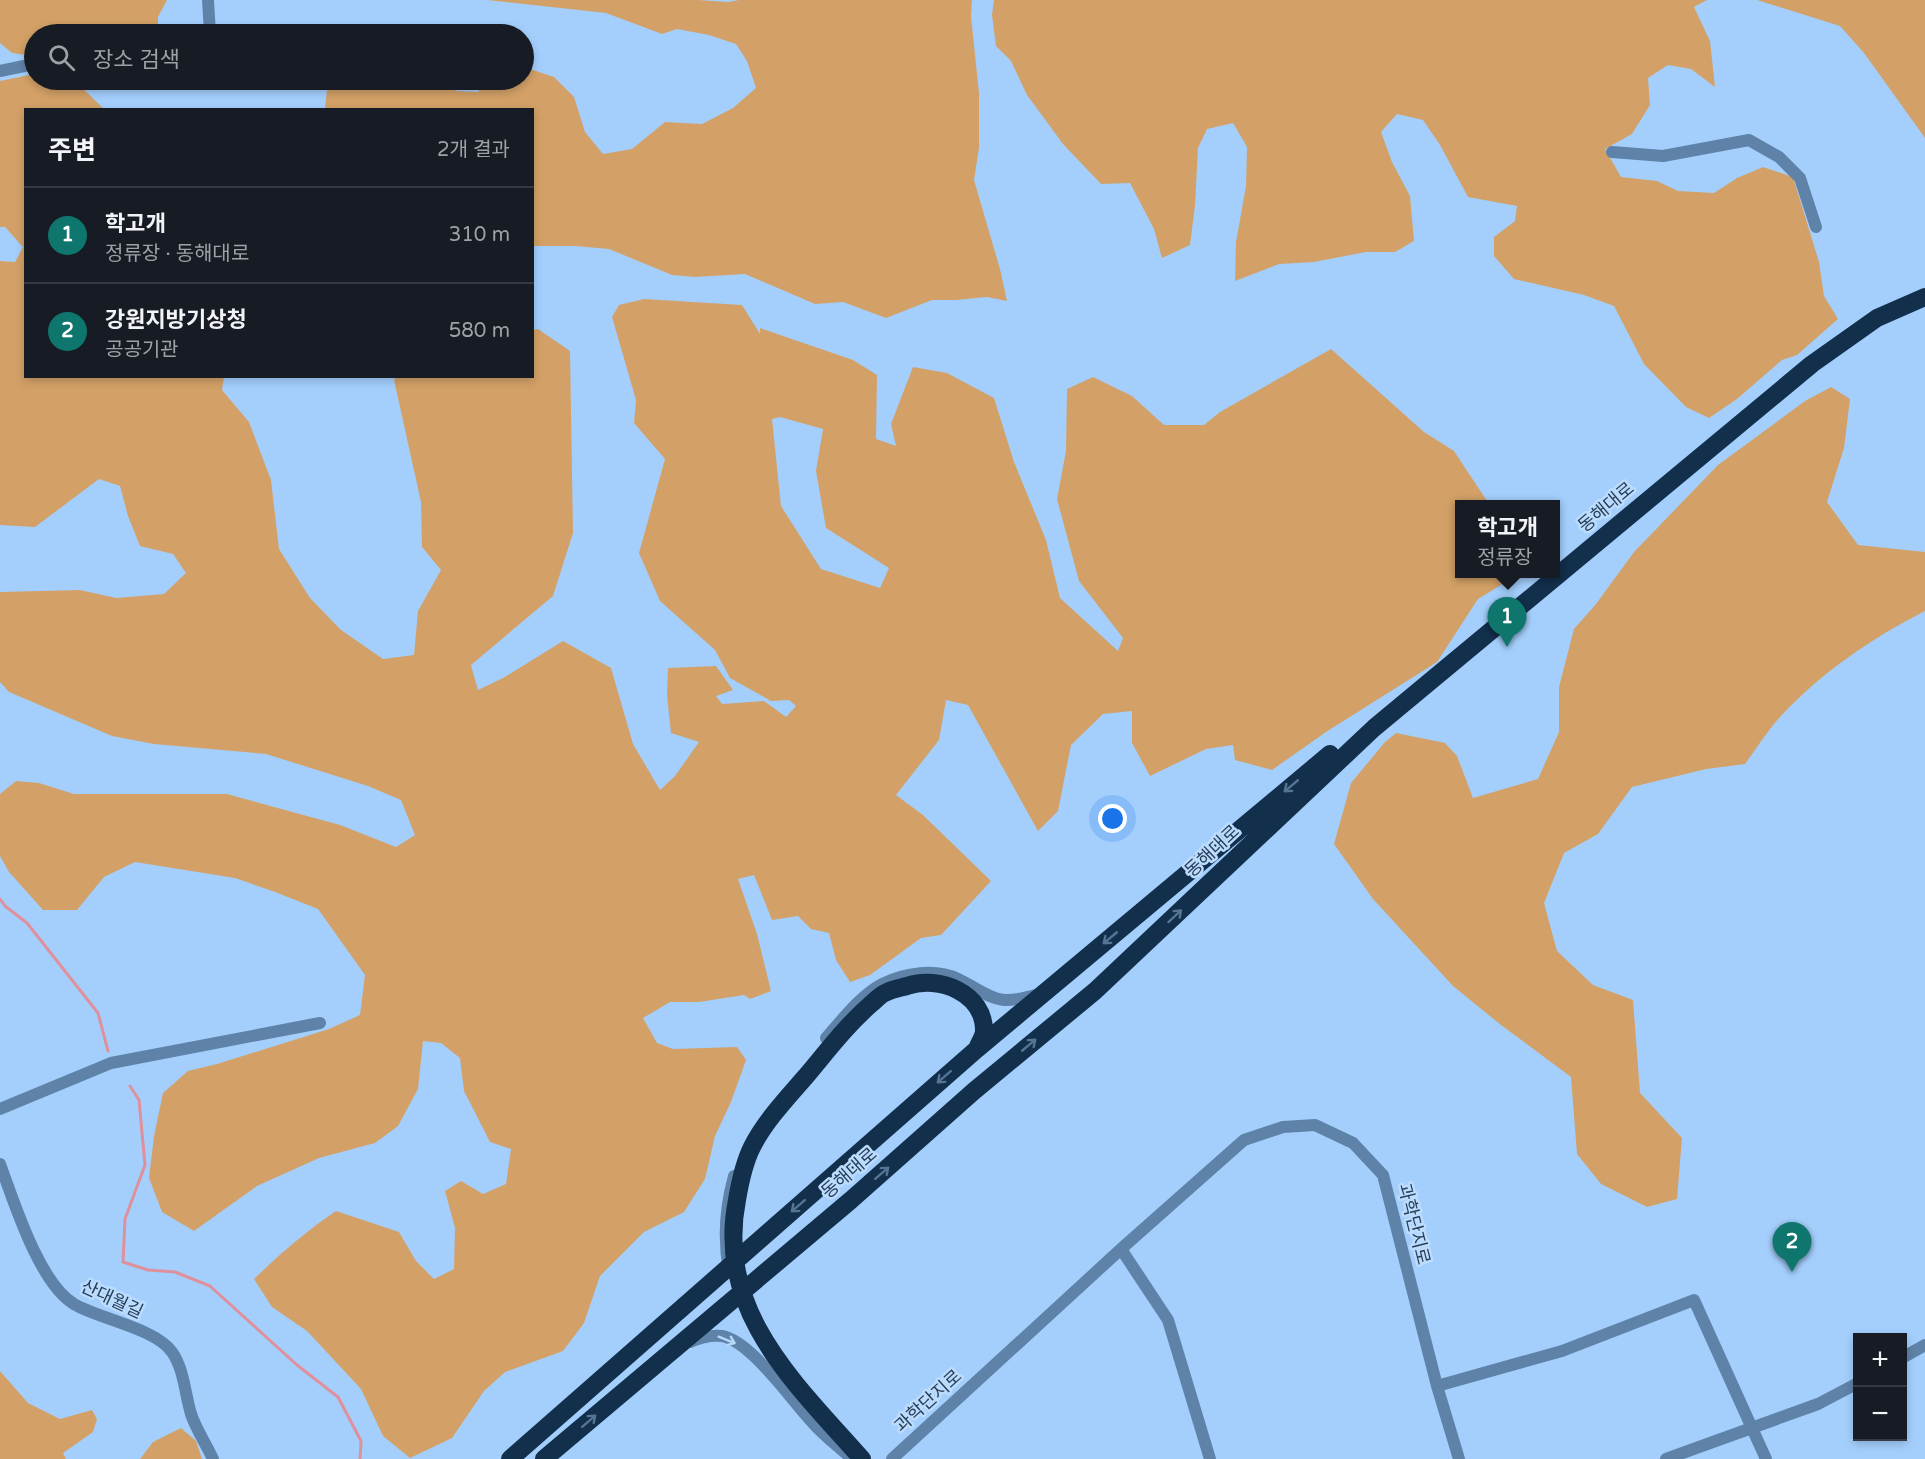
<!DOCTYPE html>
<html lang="ko">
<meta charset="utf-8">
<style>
body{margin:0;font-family:"Varela Round","Noto Sans KR",sans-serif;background:#20242c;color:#f1f3f6}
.controls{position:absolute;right:18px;bottom:18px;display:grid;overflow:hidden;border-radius:0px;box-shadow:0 3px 9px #0003}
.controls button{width:54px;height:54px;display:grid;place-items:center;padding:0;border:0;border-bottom:2px solid #363941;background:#171b24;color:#f1f3f6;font:30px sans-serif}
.you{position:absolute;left:1113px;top:819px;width:21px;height:21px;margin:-15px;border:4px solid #fff;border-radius:50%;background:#1a73e8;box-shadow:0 0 0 9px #1a73e833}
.badge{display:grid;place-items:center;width:39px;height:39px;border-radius:50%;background:#0f766e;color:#fff;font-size:20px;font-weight:700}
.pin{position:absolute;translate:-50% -50px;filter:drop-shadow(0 2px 3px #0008)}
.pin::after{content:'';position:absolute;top:32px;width:21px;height:18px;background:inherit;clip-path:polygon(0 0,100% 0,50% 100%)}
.popup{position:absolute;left:1455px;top:500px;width:105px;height:78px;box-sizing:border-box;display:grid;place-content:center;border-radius:0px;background:#171b24;filter:drop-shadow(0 2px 4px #0005);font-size:20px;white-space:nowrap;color:#9ea1a6}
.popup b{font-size:22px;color:#f1f3f6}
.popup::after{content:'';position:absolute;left:50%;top:100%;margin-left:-12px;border:12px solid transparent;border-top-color:#171b24}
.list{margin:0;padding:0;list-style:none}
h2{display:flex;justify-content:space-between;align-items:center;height:78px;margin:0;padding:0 24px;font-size:26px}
h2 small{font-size:20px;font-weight:400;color:#9ea1a6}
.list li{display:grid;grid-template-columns:39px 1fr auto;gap:18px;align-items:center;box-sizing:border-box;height:96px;padding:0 24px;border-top:2px solid #363941}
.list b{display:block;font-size:22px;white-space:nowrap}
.list p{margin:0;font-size:20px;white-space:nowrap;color:#9ea1a6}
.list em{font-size:20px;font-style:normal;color:#9ea1a6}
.icon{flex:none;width:33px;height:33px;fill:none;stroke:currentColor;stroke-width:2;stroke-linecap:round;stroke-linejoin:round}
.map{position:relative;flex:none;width:1925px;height:1459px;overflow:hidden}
.search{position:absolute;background:#171b24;box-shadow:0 3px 9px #0003;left:24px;top:24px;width:510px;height:66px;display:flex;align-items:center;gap:15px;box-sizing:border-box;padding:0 21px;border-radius:33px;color:#9ea1a6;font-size:22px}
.panel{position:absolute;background:#171b24;box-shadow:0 3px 9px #0003;left:24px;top:108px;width:510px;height:270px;border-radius:0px}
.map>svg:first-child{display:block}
.green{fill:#d3a167;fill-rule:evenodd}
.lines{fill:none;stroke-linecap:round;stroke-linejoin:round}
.stream{stroke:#de909c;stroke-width:3}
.minor{stroke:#5f83a8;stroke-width:12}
.highway{stroke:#122f4c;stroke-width:18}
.oneway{stroke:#567493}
.oneway2{stroke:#b6d8fa}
.labels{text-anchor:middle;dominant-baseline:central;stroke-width:5;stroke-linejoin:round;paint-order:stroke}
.street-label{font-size:18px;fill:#273e55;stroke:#bbdcfe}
</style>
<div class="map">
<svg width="1925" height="1459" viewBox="0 0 1925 1459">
<rect width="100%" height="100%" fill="#a4cffd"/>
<!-- green -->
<path class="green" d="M0 0H167L158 17V34H34L33 56 12 53 0 43Z
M487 0H698L728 2 739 0H972L971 16 979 93V148L974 180 1000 269 1007 301 987 297 956 300H932L886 318 843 302 815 304 745 274 694 277 672 275 609 249 575 246H533L532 110 325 109 328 80H449L456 91 478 92 486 80H524V67L554 77 574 97 585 132 603 154 632 149 665 122 702 124 733 108 756 88 747 61 736 44 709 35 677 29 662 34 606 13Z
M994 0H1707L1694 7 1710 41 1715 87 1691 69 1668 65 1648 78 1650 105 1632 134 1605 149 1621 177 1657 181 1678 191 1714 193 1737 178 1763 167 1793 177 1819 262 1824 296 1838 319 1797 355 1782 360 1737 399 1709 418 1686 407 1644 364 1614 306 1584 295 1514 279 1494 256V237L1515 221 1517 206 1468 197 1440 145 1423 120 1397 114 1381 132 1392 162 1410 196 1414 241 1395 252H1366L1314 262 1279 264 1235 281 1236 242 1246 186 1247 147 1233 123 1207 129 1198 148 1195 205 1190 245 1162 258 1154 229 1130 183 1101 184 1063 144 1027 95 1011 61 996 46 992 15Z
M1757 0H1925V138L1864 53 1840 26Z
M34 74V80H74L104 109 26 110V376L224 377 222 390 249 422 271 480 279 549 310 598 341 630 383 659 414 655 418 611 441 570 422 547 421 502 394 380 396 377 532 376 533 330 538 329 570 351 573 533 553 596 471 665 478 690 503 678 563 641 611 668 633 744 660 790 675 776 699 742 671 733 667 695 668 668 716 666 733 690 716 696 722 704 764 701 786 717 796 706 789 700 771 701 730 678 715 650 660 601 639 553 665 459 634 423 636 400 612 317 619 305 644 299 742 305 760 334V328L853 360 877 375 876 439 896 446 891 424 913 367 947 373 994 398 1014 462 1046 540 1060 598 1118 651 1123 638 1079 581 1057 499 1066 451 1067 389 1093 377 1132 396 1164 425H1204L1220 412 1331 349 1424 432 1454 451 1489 504H1459V574H1507L1506 582 1478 599 1437 662 1326 732 1272 770 1235 760 1233 745 1206 749 1150 776 1132 743V711L1103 714 1071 745 1058 811 1038 831 968 705 946 700 939 740 896 795 923 815 991 881 941 935 921 938 870 975 850 982 836 960 829 933 811 929 798 916 772 920 754 875 738 879 757 934 771 991 750 999 744 995 699 1002H670L643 1018 657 1043 673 1049 737 1047 746 1060 731 1102 715 1136 705 1179 684 1212 644 1232 600 1276 584 1323 563 1351 505 1372 484 1391 452 1438 410 1458 383 1436 361 1389 307 1331 272 1307 254 1279C280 1254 306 1231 336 1211L399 1232 416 1261 434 1279 454 1269 455 1228 445 1191 461 1181 483 1194 506 1184 511 1149 490 1142 464 1091 460 1058 441 1043 423 1041 418 1089 398 1126 375 1143 319 1158 257 1186 194 1231 162 1212 149 1178 154 1136 163 1093 188 1071 217 1064 329 1029 360 1015 365 975 318 909 275 892 235 878 135 862 104 877 77 910H43L9 872 0 856V794L16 781 39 783 74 794H227L340 825 396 847 415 835 401 800 368 786 266 754 154 744 112 736 9 692 0 682V592L80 590 116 598 164 594 186 573 173 554 140 546 128 516 120 486 99 479 35 527 0 525V261L15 262 23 247 5 227H0V81ZM780 417 823 429 816 471 826 528 889 568 880 588 821 569 781 506 772 419Z
M1831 387 1850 399 1844 448 1827 502 1858 545 1925 552V611C1872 638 1822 672 1781 716 1768 730 1757 748 1745 764L1706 769 1632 787 1598 834 1564 853 1544 903 1557 951 1593 985 1633 1000 1640 1093 1682 1138 1677 1199 1647 1207 1601 1184 1577 1154 1571 1077 1501 1025 1453 986 1373 899 1334 844 1351 783 1385 742 1396 733 1445 743 1457 756 1473 798 1538 779 1559 732V687L1574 629 1596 604 1634 552 1718 465 1805 401Z
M0 1371 28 1403 60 1419 92 1410 97 1419 93 1432 63 1453 66 1459H0Z
M181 1428 196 1441 202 1459H140L153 1442Z"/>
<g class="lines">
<!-- stream -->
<path class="stream" d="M0 899 5 906 27 923 98 1013 108 1051
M130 1086 139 1100 145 1165 125 1219 123 1262 148 1270 175 1272 210 1286 297 1365 338 1397 361 1441 360 1459"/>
<!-- minor -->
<path class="minor" d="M208 0 210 34
M0 71 34 64
M1612 152 1663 156 1749 140 1779 157 1800 178 1816 227
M826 1038C841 1021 862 994 882 984 905 973 935 968 958 979 996 998 995 1007 1039 994
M0 1109 111 1063 320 1023
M0 1164C14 1202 39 1283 74 1304 99 1319 155 1328 172 1352 184 1369 185 1394 191 1414 196 1429 206 1444 213 1459
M1121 1249 1168 1320 1210 1459
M729 1271C723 1238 725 1208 734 1176
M690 1342C701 1337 710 1335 722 1336 751 1341 792 1401 812 1422 823 1435 838 1446 850 1457
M1902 1358 1925 1345
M1437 1386 1562 1351 1694 1300 1766 1459
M892 1459 1121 1249 1244 1140 1283 1127 1315 1125 1353 1143 1383 1175 1437 1386 1459 1459
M1666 1459 1818 1404 1858 1383"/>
<!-- highway -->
<path class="highway" d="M510 1459 977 1049 1330 754
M544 1459 851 1200 974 1091 1095 991 1374 728 1812 364 1877 318 1925 297
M862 1459C795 1383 715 1311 737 1200 740 1182 744 1163 752 1147 765 1121 788 1097 807 1075 828 1050 847 1025 871 1004 876 1000 880 995 885 993 892 989 900 988 907 986 939 975 985 993 984 1032 983 1038 979 1043 977 1049"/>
</g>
<!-- one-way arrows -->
<defs><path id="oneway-shaft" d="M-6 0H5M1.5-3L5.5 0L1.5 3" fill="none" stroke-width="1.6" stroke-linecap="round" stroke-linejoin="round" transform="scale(1.5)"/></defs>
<g class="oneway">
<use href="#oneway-shaft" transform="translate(1291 786) rotate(140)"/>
<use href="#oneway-shaft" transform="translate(1175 916) rotate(-43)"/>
<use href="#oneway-shaft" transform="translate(1110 938) rotate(140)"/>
<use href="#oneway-shaft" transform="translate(1029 1045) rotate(-40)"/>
<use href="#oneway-shaft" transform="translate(944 1077) rotate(139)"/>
<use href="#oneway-shaft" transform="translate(882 1173) rotate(-41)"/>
<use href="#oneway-shaft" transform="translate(798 1206) rotate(139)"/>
<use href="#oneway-shaft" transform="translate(589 1421) rotate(-41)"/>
</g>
<use class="oneway2" href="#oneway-shaft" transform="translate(727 1340) rotate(22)"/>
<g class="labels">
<!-- street labels -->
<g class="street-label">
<text transform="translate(1606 507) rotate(-40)">동해대로</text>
<text transform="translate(1212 851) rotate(-43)">동해대로</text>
<text transform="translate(849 1173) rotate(-41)">동해대로</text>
<text transform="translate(1414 1224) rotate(76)">과학단지로</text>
<text transform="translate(112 1299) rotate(25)">산대월길</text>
<text transform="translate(928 1401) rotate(-42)">과학단지로</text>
</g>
</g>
</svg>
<div class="controls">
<button>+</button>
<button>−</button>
</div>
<div class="you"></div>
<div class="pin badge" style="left:1507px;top:647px">1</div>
<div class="popup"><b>학고개</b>정류장</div>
<div class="pin badge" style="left:1792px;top:1272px">2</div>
<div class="search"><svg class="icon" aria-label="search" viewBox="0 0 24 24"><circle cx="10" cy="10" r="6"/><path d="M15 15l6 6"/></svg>장소 검색</div>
<section class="panel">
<h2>주변<small>2개 결과</small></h2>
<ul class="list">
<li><span class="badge">1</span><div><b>학고개</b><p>정류장 · 동해대로</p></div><em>310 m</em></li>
<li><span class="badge">2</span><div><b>강원지방기상청</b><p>공공기관</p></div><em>580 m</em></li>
</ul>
</section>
</div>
